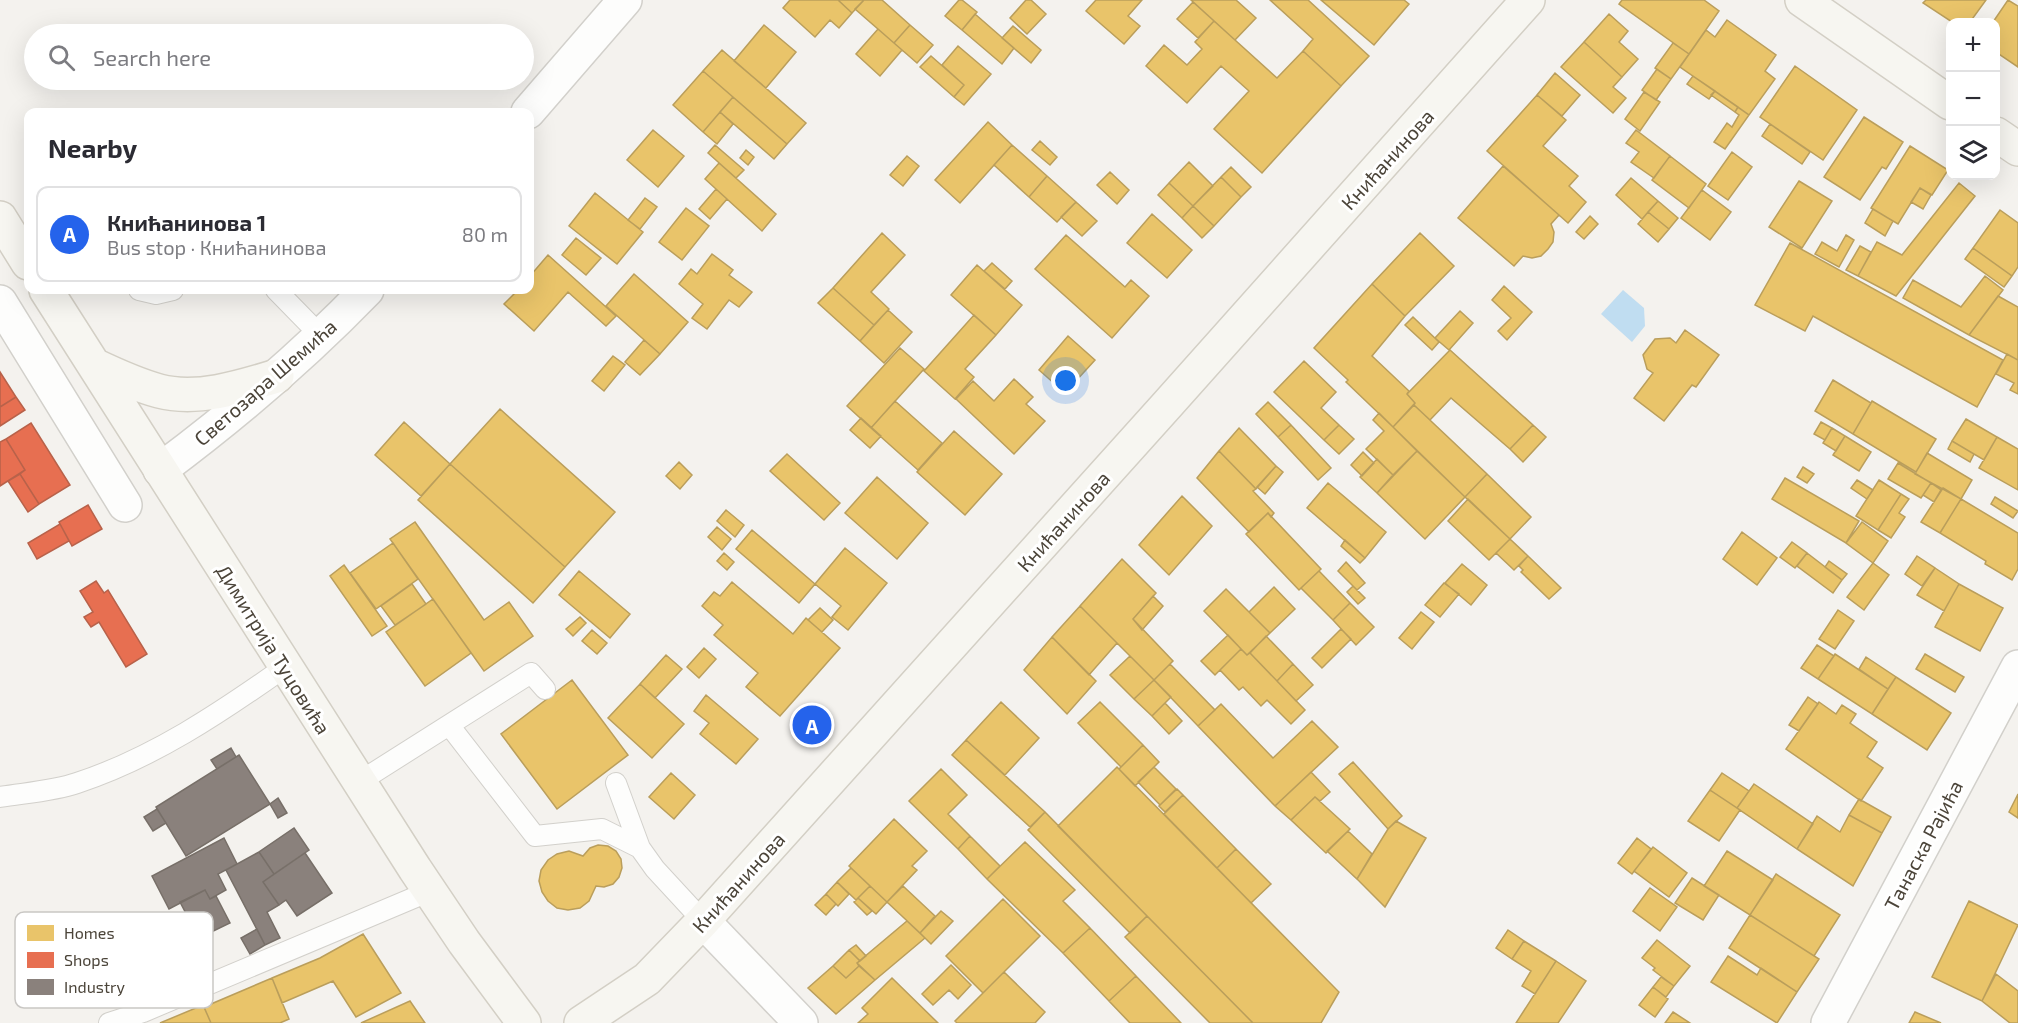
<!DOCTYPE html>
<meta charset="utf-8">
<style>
body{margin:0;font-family:"Exo 2",sans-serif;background:#f7f7f7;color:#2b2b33}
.controls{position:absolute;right:18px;top:18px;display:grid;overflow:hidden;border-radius:12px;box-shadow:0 6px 24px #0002}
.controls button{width:54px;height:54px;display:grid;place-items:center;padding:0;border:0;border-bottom:2px solid #e1e1e2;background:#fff;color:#2b2b33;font:30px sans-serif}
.you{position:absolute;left:1066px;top:381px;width:21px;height:21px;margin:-15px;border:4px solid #fff;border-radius:50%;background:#1a73e8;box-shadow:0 0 0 9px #1a73e833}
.badge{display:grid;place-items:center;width:39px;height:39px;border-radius:50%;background:#2563eb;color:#fff;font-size:20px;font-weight:700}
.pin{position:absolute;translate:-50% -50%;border:3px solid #fff;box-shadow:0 2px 6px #0006}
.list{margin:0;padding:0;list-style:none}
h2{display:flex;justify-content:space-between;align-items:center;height:78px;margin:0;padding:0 24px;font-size:26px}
h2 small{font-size:20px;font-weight:400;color:#7c7c81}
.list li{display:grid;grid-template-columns:39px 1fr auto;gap:18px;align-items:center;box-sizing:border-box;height:96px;margin:0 12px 12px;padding:0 12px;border:2px solid #e1e1e2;border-radius:12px}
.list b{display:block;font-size:22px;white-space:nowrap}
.list p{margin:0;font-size:20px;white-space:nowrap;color:#7c7c81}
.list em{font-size:20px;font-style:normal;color:#7c7c81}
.icon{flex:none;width:33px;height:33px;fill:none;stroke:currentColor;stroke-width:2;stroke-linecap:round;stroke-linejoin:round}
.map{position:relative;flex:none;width:2018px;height:1023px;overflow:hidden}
.search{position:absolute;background:#fff;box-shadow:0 6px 24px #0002;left:24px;top:24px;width:510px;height:66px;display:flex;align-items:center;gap:15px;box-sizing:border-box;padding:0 21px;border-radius:33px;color:#7c7c81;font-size:22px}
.panel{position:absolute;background:#fff;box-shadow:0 6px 24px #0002;left:24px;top:108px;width:510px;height:186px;border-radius:12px}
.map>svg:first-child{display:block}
.water{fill:#c0ddf1}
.homes{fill:#e9c46a;stroke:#ba9e5b;stroke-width:1.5}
.shops{fill:#e76f51;stroke:#b8624a;stroke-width:1.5}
.industry{fill:#8a817c;stroke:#776f68;stroke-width:1.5}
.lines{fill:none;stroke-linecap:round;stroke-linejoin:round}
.lane-casing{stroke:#d2d0cb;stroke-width:22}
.street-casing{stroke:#d2d0cb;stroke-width:36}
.secondary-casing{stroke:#d3cfc5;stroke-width:36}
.lane{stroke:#fdfdfc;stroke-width:20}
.street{stroke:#fdfdfc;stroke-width:33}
.secondary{stroke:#f7f6f1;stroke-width:33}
.labels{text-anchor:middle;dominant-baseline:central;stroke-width:6;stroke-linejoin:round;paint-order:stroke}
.street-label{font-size:20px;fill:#4b4439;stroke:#fff}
.key{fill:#fff;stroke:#c9c7c4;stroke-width:1.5}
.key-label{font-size:16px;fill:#4b4439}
</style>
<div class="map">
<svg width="2018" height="1023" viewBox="0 0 2018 1023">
<rect width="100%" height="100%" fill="#f4f2ee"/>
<!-- water -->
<path class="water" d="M1623 290 1644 308 1645 326 1632 342 1601 314Z"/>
<!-- homes -->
<path class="homes" d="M790 0H838L852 13 839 28 830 20 815 37 783 8Z
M838 0H864L852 13Z
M864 0H882L910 25 894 43 855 9Z
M959 0H962L977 12 962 30 945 16Z
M1026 0H1031L1046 14 1027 34 1010 18Z
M1096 0H1142L1128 16 1140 26 1124 44 1086 11Z
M1191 0H1236L1256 18 1235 40Z
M1270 0H1308L1369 56 1341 86 1303 51 1313 39Z
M1321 0H1404L1409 4 1374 45Z
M1622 0H1704L1719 11 1689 54 1619 4Z
M1926 0H1986L1970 22H1952L1923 3Z
M2008 0 2018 6V67L1996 52V22H1993Z
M1193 2 1214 21 1198 38 1177 19Z
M975 14 1014 48 1002 64 962 30Z
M1609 14 1628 31 1619 42 1638 59 1622 77 1584 42Z
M1727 20 1776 55 1765 71 1775 79 1749 115 1680 67 1706 30 1715 37Z
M1214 21 1277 78 1303 51 1341 86 1262 173 1214 129 1249 91 1221 66 1187 103 1146 66 1164 45 1187 65 1202 49 1195 42Z
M764 25 796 52 766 88 734 61Z
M910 25 933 45 917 63 894 43Z
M1013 26 1041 50 1031 63 1002 38Z
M878 29 902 50 880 76 856 54Z
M1584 42 1622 77 1613 87 1626 98 1613 113 1561 67Z
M1673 43 1689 54 1671 79 1655 68Z
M958 46 991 74 964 105 954 97 964 85 942 65Z
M722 50 806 123 787 144 703 71Z
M931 56 964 85 954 97 920 67Z
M1795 66 1857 110 1823 160 1760 117Z
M1657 69 1671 79 1656 100 1642 90Z
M703 71 733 97 703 132 673 105Z
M1555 73 1580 95 1562 116 1537 95Z
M1693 76 1715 91 1709 99 1687 84Z
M1715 91 1738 107 1735 112 1711 95Z
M1644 92 1660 102 1640 131 1625 119Z
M1537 95 1566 120 1543 146 1578 176 1569 186 1586 202 1568 223 1487 151Z
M733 97 787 144 774 159 720 112Z
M1738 107 1749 115 1725 149 1714 142 1727 123 1732 127 1739 115 1735 112Z
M720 112 733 124 717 144 703 132Z
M1864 117 1903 142 1886 169 1882 167 1860 200 1824 177Z
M988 122 1012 145 960 203 935 180Z
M1770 124 1810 152 1802 164 1762 136Z
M653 130 684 156 658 187 627 160Z
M1636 130 1670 156 1654 178 1631 162 1639 152 1626 143Z
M1040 141 1057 157 1050 165 1032 150Z
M715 145 744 170 736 178 708 153Z
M1012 145 1047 176 1029 197 994 165Z
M1910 146 1948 170 1932 195 1920 188 1898 224 1871 208Z
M746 150 754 157 748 165 740 158Z
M1732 152 1752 167 1728 200 1708 186Z
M907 156 919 166 903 186 890 175Z
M1670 156 1706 184 1689 208 1652 180Z
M1189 162 1213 186 1193 206 1169 183Z
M719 163 776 214 762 231 705 179Z
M1503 166 1559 215 1551 224 1554 232 1553 242 1548 249 1541 256 1532 258 1523 256 1514 266 1458 218Z
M1231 167 1251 187 1241 197 1221 177Z
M1110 172 1129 190 1117 204 1097 185Z
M1047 176 1076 202 1057 222 1029 197Z
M1221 177 1241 197 1214 226 1193 206Z
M1631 178 1658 201 1642 219 1616 195Z
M1799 181 1832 201 1802 248 1769 227Z
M1169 183 1193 206 1182 218 1158 195Z
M1959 183 1975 196 1896 296 1858 276 1877 242 1902 255Z
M1920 188 1931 195 1923 209 1911 202Z
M716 189 727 199 710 219 699 209Z
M1702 190 1731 212 1710 240 1681 218Z
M595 193 643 232 617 264 569 226Z
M645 198 657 207 640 229 628 220Z
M1658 201 1678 218 1669 229 1648 212Z
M1076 202 1097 221 1082 236 1061 217Z
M1193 206 1214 226 1202 238 1182 218Z
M686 208 709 226 682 260 659 242Z
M1873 209 1893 221 1885 236 1865 223Z
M2000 210 2018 223V267L2012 276 1973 248Z
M1648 212 1669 229 1658 242 1638 224Z
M1152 214 1192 250 1167 278 1127 243Z
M1590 216 1598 224 1584 239 1576 232Z
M882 233 905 255 871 292 889 309 874 325 833 288Z
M1420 233 1454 266 1405 316 1372 284Z
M1066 235 1125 287 1131 280 1149 296 1112 338 1035 269Z
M1846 235 1854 240 1839 267 1815 254 1822 242 1837 251Z
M576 238 601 258 586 275 562 255Z
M1790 243 2003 360 1977 407 1813 316 1805 331 1755 305Z
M1860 246 1871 252 1858 276 1846 270Z
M1973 248 2012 276 2004 287 1965 259Z
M712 254 733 270 729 275 752 292 739 307 729 300 707 329 692 318 703 304 679 284 691 269 697 274Z
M548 255 616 316 606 326 568 292 534 331 504 304 518 290H530V276Z
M992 263 1012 281 1005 289 984 271Z
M977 265 1022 305 996 335 951 295Z
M634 274 688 322 660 354 606 306Z
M1985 276 2003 290 1969 335 1903 298 1913 280 1961 307Z
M1372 284 1405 316 1372 356 1409 391 1407 394 1415 403 1393 427 1346 382 1348 380 1314 348Z
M1504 286 1532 312 1507 340 1498 331 1511 318 1492 300Z
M833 288 874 325 860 341 818 303Z
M1998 296 2018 307V360L1969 335Z
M888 310 912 332 884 363 860 341Z
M1460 311 1473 323 1449 350 1435 338Z
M974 315 996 335 965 369 974 377 955 399 924 371Z
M1413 317 1439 342 1432 350 1405 325Z
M1685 330 1719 355 1696 387 1692 385 1664 421 1634 398 1653 373 1647 369 1643 355 1655 339 1670 338 1676 343Z
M1068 336 1095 360 1065 393 1039 370Z
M644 340 660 354 640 375 625 362Z
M900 348 924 369 871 428 847 406Z
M1450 350 1533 425 1510 449 1451 398 1430 420 1414 405 1415 403 1407 394Z
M2007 354 2018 360V394L2010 390 2014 383 1996 374Z
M613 356 625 365 604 391 592 381Z
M1304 361 1336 392 1321 408 1339 425 1324 440 1274 392Z
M1014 379 1033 397 1026 404 1045 421 1014 454 956 399 973 381 994 401Z
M1833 380 1871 403 1853 434 1815 411Z
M895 401 942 443 918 470 871 428Z
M1872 401 1936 439 1916 472 1853 434Z
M1268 402 1291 425 1278 437 1256 414Z
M1414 405 1487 474 1465 497 1393 427Z
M500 409 615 512 565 567 450 464Z
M1379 413 1417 451 1393 475 1366 449 1384 431 1373 420Z
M861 418 881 436 870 448 850 430Z
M1966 419 1997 437 1984 460 1952 441Z
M404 422 450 464 421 496 375 455Z
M1821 422 1832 428 1825 440 1814 434Z
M1291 425 1331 468 1318 480 1278 437Z
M1339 425 1354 439 1339 454 1324 440Z
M1533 425 1546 437 1523 462 1510 449Z
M1239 428 1276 466 1256 489 1219 451Z
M1832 428 1845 436 1836 451 1823 443Z
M954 431 1002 474 965 515 917 472Z
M1845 436 1871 452 1859 471 1833 455Z
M1997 437 2018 449V490L1979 468Z
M1952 441 1974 454 1970 462 1948 449Z
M1219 451 1256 489 1253 491 1274 513 1271 517 1268 513 1249 532 1197 478Z
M1417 451 1465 497 1425 539 1377 493Z
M1363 452 1374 463 1362 476 1351 465Z
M1927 453 1972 480 1961 499 1915 474Z
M787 454 840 503 824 520 770 471Z
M1377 459 1393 475 1377 493 1360 477Z
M679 462 692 475 680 489 666 476Z
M1898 463 1931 483 1921 498 1888 479Z
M450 464 565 567 533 603 418 500Z
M1276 466 1283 472 1265 494 1257 487Z
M1803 467 1814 474 1807 483 1797 477Z
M1487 474 1531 517 1510 539 1465 497Z
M877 477 928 523 897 559 845 513Z
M1785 478 1859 521 1846 543 1772 499Z
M1857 480 1873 490 1867 499 1851 488Z
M1879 480 1901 494 1878 530 1856 516Z
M1328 483 1386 532 1365 558 1307 508Z
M1931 483 1941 490 1934 502 1923 495Z
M1943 488 1961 499 1940 533 1921 522Z
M1901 494 1909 499 1899 513 1905 517 1891 538 1878 530Z
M1182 496 1212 526 1169 575 1139 545Z
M1995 497 2018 511 2013 518 1991 504Z
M1468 499 1510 539 1489 560 1448 521Z
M1961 499 2018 533V569L2012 580 1985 564 1986 561 1940 533Z
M726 510 744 525 735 537 717 521Z
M1268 513 1321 569 1299 590 1246 534Z
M415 522 484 620 509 602 533 636 484 671 390 539Z
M1862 522 1888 541 1873 563 1846 543Z
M717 527 731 539 722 550 708 537Z
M752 530 815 584 799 603 736 549Z
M1742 532 1777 558 1757 585 1723 559Z
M1510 539 1528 556 1514 570 1496 553Z
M1345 540 1365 558 1360 563 1341 546Z
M1792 542 1807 553 1795 568 1780 557Z
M393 543 418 579 376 609 350 573Z
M845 548 887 583 848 630 832 617 841 606 815 584Z
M724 553 734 562 727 570 717 561Z
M1807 553 1842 580 1833 593 1797 566Z
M1528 556 1561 588 1549 599 1521 572 1523 570 1519 566Z
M1917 556 1935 568 1922 586 1905 574Z
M1122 559 1156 593 1133 619 1173 661 1154 680 1080 606Z
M1829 561 1847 574 1842 580 1825 567Z
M1346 562 1365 583 1357 590 1338 571Z
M1873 563 1889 575 1864 610 1847 597Z
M1462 564 1487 585 1471 605 1445 583Z
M344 565 387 626 372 636 330 576Z
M1935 568 1959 584 1944 611 1917 595Z
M579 571 630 614 610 638 559 595Z
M1319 571 1350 603 1333 620 1301 588Z
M732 582 793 634 806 618 840 648 780 716 746 687 758 673 714 635 723 625 702 606 714 592 720 596Z
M1444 583 1459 594 1440 617 1425 605Z
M412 584 426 604 395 625 381 606Z
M1959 584 2003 608 1980 651 1935 627Z
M1353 586 1365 598 1358 604 1347 592Z
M1274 587 1295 609 1270 633 1249 612Z
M1226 589 1270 633 1247 655 1204 611Z
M1153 596 1163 606 1142 630 1133 619Z
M433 599 471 653 425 686 386 632Z
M1350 603 1374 627 1356 645 1333 620Z
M1080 606 1117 643 1089 675 1052 637Z
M820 608 833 620 822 632 808 620Z
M1838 610 1854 621 1835 649 1819 639Z
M1421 612 1434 622 1412 649 1399 638Z
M580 617 586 623 573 636 566 629Z
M1341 629 1351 639 1322 668 1312 658Z
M592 630 607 643 597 654 582 641Z
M1228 635 1241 649 1215 675 1201 661Z
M1266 636 1293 664 1277 681 1250 653Z
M1052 637 1096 681 1067 714 1024 670Z
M1817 645 1834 656 1818 679 1801 668Z
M704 648 716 659 699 678 687 667Z
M1241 649 1247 655 1250 653 1305 710 1291 724 1267 700 1261 706 1243 687 1239 690 1220 670Z
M1835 654 1888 689 1872 714 1818 679Z
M1925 654 1964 677 1955 692 1916 669Z
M666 655 682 669 655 698 640 684Z
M1130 656 1154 680 1134 699 1110 675Z
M1866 657 1896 677 1888 689 1859 669Z
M1170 664 1215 710 1198 726 1154 680Z
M1293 664 1313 685 1296 701 1277 681Z
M1896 677 1951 713 1927 750 1872 714Z
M572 680 628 755 557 809 501 734Z
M1154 680 1171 697 1152 716 1134 699Z
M640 684 684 724 652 758 608 718Z
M706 695 758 739 736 764 700 734 709 723 694 711Z
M1808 697 1818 704 1799 731 1789 725Z
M1001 702 1039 738 1005 775 966 740Z
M1100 702 1143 745 1121 767 1078 723Z
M1819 702 1836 714 1842 705 1856 714 1850 723 1877 742 1867 757 1883 768 1861 801 1786 749Z
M1165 703 1182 721 1169 734 1152 716Z
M1221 704 1273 758 1312 721 1338 747 1275 806 1198 726Z
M966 740 1045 812 1030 827 952 755Z
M1143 745 1159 762 1135 786 1119 769Z
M1353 762 1402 816 1388 829 1339 774Z
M1117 767 1339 992 1321 1023H1253L1058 826Z
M1154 767 1176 789 1160 805 1138 782Z
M941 769 967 795 948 814 970 836 958 849 909 801Z
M1311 772 1330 792 1320 801 1315 797 1291 820 1275 806Z
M671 773 695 795 674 819 649 797Z
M1722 773 1749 791 1737 808 1710 790Z
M1754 784 1813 824 1797 849 1737 808Z
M1177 789 1183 795 1165 812 1159 806Z
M1710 790 1740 810 1719 841 1688 821Z
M2018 794V818L2009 812Z
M1183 795 1236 849 1217 868 1164 814Z
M1315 797 1350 829 1326 853 1291 820Z
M1859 799 1891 817 1882 833 1849 815Z
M1045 812 1147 916 1130 933 1028 830Z
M1849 815 1882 833 1853 886 1797 849 1817 816 1840 832Z
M894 819 927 851 912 866 917 870 887 902 849 866Z
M1396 821 1426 838 1385 907 1357 879 1388 829Z
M1348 831 1372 854 1357 879 1327 851Z
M970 836 1000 866 987 879 958 849Z
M1637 838 1651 849 1632 874 1618 863Z
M1025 842 1075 890 1063 901 1090 928 1063 953 987 879Z
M598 845 608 846 616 851 621 859 622 868 619 877 613 884 604 887 596 886 589 901 580 908 568 910 557 908 548 901 542 892 539 881 541 870 548 860 557 854 569 851 583 856 590 848Z
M1653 847 1687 873 1669 897 1634 871Z
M1236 849 1271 884 1251 903 1217 868Z
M1727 851 1773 880 1750 915 1704 886Z
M851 868 870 886 856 900 837 882Z
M1776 874 1840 915 1814 956 1750 915Z
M1692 878 1719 895 1703 920 1675 903Z
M837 882 849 894 838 906 826 894Z
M870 886 887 902 876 914 858 898Z
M903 886 935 916 920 933 887 902Z
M1650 888 1677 907 1660 931 1633 911Z
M826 894 836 904 826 915 815 905Z
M858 898 872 911 867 915 854 902Z
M1003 899 1040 936 983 993 946 956Z
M1969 901 2018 925 1982 1001 1932 977Z
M941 911 953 921 931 944 920 933Z
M1750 915 1819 959 1797 992 1729 948Z
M1147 916 1253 1023H1210L1125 937Z
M907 921 925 938 875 980 857 963Z
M1090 928 1136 976 1109 1001 1063 953Z
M1508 930 1524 941 1512 959 1496 948Z
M363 934 401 993 356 1017 333 981 282 1003 272 978 320 958Z
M1657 940 1690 966 1674 986 1653 970 1655 968 1642 958Z
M1524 941 1556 961 1535 994 1522 986 1531 971 1512 959Z
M856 945 866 956 860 961 849 950Z
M849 950 860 961 857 963 859 966 846 978 833 966Z
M1728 956 1757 975 1761 968 1797 992 1777 1023 1711 982Z
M1556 961 1586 981 1558 1023H1516Z
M951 965 971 985 958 999 949 990 933 1005 922 994Z
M833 966 846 978 859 966 875 980 836 1014 808 988Z
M1004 972 1045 1012 1035 1023H957L955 1021Z
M1996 974 2018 991V1023H2010L1982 1001Z
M1136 976 1181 1023H1130L1109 1001Z
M1661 977 1674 986 1666 997 1653 987Z
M272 978 289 1019 280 1023H211L204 1007Z
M892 978 938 1023H858L868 1014 862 1008Z
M1653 987 1668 999 1655 1017 1639 1005Z
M410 1001 425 1023H361Z
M203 1005 211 1023H160Z
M1673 1012 1690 1023H1665Z
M1915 1012 1941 1023H1909Z"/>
<!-- shops -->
<path class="shops" d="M0 372 16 397 0 407Z
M16 397 25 410 0 426V407Z
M31 423 70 485 39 504 20 474 25 470 6 439Z
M6 439 25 470 0 486V442Z
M20 474 39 504 28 512 8 481Z
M88 505 102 529 72 546 59 522Z
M60 524 69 541 37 559 28 543Z
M96 581 104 593 108 590 147 654 126 667 99 622 91 627 84 617 93 612 80 591Z"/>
<!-- industry -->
<path class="industry" d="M231 748 236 757 217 769 211 760Z
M239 755 270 804 186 856 156 807Z
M278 798 287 813 278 818 270 804Z
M157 809 166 823 153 831 144 817Z
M294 828 309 850 274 874 259 852Z
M224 838 237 864 218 874 226 890 210 899 205 890 169 909 152 876Z
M259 852 274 874 263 882 279 905 267 912 280 938 265 945 226 870Z
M305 853 332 893 297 916 286 900 279 905 263 882Z
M205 890 210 899 216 896 230 923 199 938 180 902Z
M257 929 265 945 250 954 241 938Z"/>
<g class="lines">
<!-- lane casing -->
<g class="lane-casing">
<path id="lane" d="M139 290 156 294 173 290
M276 290 320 335
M449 725 535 836 602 829 640 848
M359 782 531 673 545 689
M616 783 640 848 655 869 703 921
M0 797C24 793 54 791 77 783 153 758 220 713 285 667
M109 1023 143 1012 430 891"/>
</g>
<!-- street casing -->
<g class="street-casing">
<path id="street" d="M528 112 625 0
M0 302 125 505
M160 470C234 415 303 356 367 290
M703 921 801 1023
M1828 1023 2018 667"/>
</g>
<!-- secondary casing -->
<g class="secondary-casing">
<path id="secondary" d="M1802 0 1950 103
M1996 134 2018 149
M0 218 28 263
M46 290 415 869 464 942 524 1023
M94 365C115 375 137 385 159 391 197 401 241 387 277 376
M581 1023 647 979 703 921 1167 405 1528 0"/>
</g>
<!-- lane -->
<use href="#lane" class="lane"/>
<!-- street -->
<use href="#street" class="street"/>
<!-- secondary -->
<use href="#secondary" class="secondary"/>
</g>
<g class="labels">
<!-- street labels -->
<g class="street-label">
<text transform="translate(1387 159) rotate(-48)">Книћанинова</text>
<text transform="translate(265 382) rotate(-41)">Светозара Шемића</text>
<text transform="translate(1063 521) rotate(-48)">Книћанинова</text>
<text transform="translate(274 649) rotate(58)">Димитрија Туцовића</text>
<text transform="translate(1923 845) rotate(-62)">Танаска Рајића</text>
<text transform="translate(738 882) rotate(-48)">Книћанинова</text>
</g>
</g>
<!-- legend -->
<rect x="15" y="912" width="198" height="96" rx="9" class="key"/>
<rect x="27" y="925" width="27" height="16" fill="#e9c46a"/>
<rect x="27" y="952" width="27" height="16" fill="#e76f51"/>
<rect x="27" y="979" width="27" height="16" fill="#8a817c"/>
<g class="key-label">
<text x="64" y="939">Homes</text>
<text x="64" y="966">Shops</text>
<text x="64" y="993">Industry</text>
</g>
</svg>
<div class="controls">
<button>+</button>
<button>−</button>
<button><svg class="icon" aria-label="layers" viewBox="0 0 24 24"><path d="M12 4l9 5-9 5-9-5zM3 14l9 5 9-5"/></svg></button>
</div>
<div class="you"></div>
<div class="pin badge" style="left:812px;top:725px">A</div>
<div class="search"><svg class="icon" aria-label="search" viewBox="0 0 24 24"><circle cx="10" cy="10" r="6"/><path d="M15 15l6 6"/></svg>Search here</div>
<section class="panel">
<h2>Nearby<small></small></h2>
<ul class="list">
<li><span class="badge">A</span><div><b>Книћанинова 1</b><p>Bus stop · Книћанинова</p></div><em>80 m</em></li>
</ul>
</section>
</div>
